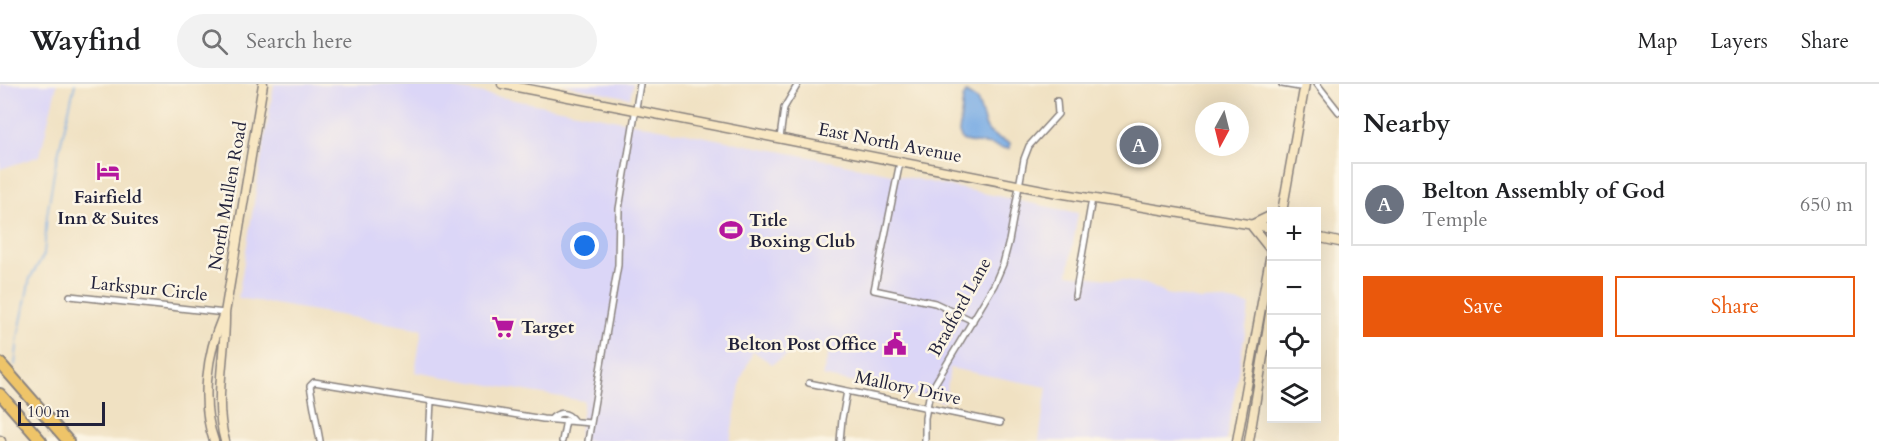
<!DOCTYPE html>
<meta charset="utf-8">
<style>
body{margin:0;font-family:Cardo,serif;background:#f2f2f2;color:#202124}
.controls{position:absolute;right:18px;bottom:18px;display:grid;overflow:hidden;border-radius:0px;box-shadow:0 6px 24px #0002}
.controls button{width:54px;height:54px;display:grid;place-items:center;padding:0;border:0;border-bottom:2px solid #e0e0e0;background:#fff;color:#202124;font:30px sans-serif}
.compass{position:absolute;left:1195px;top:18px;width:54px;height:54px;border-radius:50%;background:#fff;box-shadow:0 6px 24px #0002;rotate:187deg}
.scale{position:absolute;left:18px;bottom:15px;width:87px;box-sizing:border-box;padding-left:6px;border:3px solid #22223b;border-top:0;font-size:16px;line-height:21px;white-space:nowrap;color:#22223b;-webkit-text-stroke:4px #fcf5e5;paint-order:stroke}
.you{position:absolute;left:585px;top:162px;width:21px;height:21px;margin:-15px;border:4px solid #fff;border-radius:50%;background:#1a73e8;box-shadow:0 0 0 9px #1a73e833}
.badge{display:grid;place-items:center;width:39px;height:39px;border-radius:50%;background:#ea580c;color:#fff;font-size:20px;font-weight:700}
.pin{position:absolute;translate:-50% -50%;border:3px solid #fff;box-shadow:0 2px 6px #0006}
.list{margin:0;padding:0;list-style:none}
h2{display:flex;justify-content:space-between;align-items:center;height:78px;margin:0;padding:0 24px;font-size:26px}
h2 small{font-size:20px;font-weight:400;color:#757577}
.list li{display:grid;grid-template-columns:39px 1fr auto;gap:18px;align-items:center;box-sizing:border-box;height:84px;margin:0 12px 12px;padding:0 12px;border:2px solid #e0e0e0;border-radius:0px}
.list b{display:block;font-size:22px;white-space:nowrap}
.list p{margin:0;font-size:20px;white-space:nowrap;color:#757577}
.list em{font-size:20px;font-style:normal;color:#757577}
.actions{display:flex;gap:12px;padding:18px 24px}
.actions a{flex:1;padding:14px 0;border:2px solid #ea580c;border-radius:0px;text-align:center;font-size:21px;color:#ea580c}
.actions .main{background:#ea580c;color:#fff}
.icon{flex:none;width:33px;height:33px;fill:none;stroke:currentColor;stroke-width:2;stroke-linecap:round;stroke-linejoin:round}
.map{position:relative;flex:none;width:1339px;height:357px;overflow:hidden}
header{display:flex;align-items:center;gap:36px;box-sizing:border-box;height:84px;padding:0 30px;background:#fff;border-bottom:2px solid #e0e0e0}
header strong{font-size:28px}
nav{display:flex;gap:33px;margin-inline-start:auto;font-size:21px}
.search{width:420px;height:54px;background:#f2f2f2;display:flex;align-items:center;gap:15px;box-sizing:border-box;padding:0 21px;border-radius:33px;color:#757577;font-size:22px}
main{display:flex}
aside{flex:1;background:#fff}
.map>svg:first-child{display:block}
.built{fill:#dbd6f7}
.water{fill:#78abe4;stroke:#4d6690;stroke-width:1.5}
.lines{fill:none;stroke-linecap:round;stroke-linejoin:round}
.stream{stroke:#78abe4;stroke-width:1.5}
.street-casing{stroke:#89827e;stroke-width:8}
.secondary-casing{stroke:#89827e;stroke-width:11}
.highway-casing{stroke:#89827e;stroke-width:14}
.street{stroke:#fff;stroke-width:5}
.secondary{stroke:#f8e7c3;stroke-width:8}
.highway{stroke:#eec469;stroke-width:10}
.labels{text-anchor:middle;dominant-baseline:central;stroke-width:5;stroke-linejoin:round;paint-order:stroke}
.street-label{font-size:18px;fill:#22223b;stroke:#fcf5e5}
.poi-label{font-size:18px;font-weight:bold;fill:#22223b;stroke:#fcf5e5;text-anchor:start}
</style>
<header>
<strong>Wayfind</strong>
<div class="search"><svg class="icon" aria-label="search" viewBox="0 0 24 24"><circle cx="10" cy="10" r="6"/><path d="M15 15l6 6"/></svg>Search here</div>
<nav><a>Map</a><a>Layers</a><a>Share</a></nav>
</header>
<main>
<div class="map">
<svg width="1339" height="357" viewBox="0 0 1339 357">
<rect width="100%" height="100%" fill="#fcf5e5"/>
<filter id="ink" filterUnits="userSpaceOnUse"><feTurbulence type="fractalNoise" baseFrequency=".0167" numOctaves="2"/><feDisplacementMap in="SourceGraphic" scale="12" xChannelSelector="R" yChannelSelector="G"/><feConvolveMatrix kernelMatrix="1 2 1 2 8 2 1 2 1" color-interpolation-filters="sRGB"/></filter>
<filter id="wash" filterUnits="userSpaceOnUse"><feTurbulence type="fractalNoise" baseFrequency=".008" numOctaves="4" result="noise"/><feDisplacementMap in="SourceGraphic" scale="24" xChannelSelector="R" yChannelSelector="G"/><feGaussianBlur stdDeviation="1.35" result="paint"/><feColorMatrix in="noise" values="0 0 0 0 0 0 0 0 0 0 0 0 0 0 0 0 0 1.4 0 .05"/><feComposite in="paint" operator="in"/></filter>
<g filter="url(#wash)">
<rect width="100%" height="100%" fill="#f0e1c2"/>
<!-- built -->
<path class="built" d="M0 0H57L40 72 0 85Z
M274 0H432L810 73 1078 129 1068 190 1147 200 1166 210 1201 216 1220 215 1250 221 1226 357H1039L1047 303 950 284 945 318 822 292 830 265 802 263 772 280 753 267 741 295 730 357H578L584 317 415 288 422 245 238 214Z
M562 0H633L630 14Z"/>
<!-- water -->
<path class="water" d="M966 9 977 16C988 42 979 48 1010 59V64C1002 66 999 63 991 61 981 59 972 60 962 56L959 49 963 14Z"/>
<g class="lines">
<!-- stream -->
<path class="stream" d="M15 281 18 253 30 194 44 171 47 131 55 83 75 0"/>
</g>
</g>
<g filter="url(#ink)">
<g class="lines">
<!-- street casing -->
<g class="street-casing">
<path id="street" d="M1282 0 1305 4
M1317 0 1339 28
M780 54 784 24 798 0
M900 78 874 206 935 219 973 237
M70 212 225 229
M1075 212 1092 115
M809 299 1000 339
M550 336C559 327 567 327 574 337
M320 357 310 302 314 298 543 335 591 339
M429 357 431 317
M562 357 566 336
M588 357 618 181 619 125 640 0
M840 357 842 335 847 307
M925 357V334L930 308 994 201 1003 180 1009 157 1024 75 1029 62 1058 30 1057 17"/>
</g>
<!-- secondary casing -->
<g class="secondary-casing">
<path id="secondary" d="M502 0 1058 109 1272 144
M1282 128 1305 0
M1316 153 1339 158
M1270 165 1251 141 1272 131
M0 356 1 357
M214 357C200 318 207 269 223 232
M225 357C213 315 226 272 225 229L263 0
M1237 357 1272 163
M1249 357 1272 218"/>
</g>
<!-- highway casing -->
<g class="highway-casing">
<path id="highway" d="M0 279 68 357
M0 310 41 357"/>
</g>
<!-- street -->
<use href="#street" class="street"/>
<!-- secondary -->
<use href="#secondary" class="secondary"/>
<!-- highway -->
<use href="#highway" class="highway"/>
</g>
</g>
<!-- icons -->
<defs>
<g id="hotel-bare" transform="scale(1.8)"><path d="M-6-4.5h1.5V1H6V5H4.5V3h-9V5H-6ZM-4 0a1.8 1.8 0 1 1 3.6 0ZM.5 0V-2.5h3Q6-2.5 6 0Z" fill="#b5179e" stroke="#fcf5e5" stroke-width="2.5" paint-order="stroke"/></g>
<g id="stadium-bare" transform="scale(1.8)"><path d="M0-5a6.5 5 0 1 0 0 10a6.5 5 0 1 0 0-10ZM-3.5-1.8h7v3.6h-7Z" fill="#b5179e" stroke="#fcf5e5" stroke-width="2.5" paint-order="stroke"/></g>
<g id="supermarket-bare" transform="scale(1.8)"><path d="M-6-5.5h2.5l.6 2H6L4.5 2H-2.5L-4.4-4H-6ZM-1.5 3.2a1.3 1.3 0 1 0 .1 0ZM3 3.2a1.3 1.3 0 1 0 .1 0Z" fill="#b5179e" stroke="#fcf5e5" stroke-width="2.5" paint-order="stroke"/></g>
<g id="civic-bare" transform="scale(1.8)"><path d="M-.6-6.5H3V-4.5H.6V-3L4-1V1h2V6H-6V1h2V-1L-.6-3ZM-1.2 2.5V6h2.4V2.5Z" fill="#b5179e" stroke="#fcf5e5" stroke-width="2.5" paint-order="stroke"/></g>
</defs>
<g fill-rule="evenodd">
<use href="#hotel-bare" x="108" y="87"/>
<use href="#stadium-bare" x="731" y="146"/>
<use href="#supermarket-bare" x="503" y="243"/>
<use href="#civic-bare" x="895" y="260"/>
</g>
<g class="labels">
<!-- street labels -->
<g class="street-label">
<text transform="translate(890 59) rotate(11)">East North Avenue</text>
<text transform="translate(228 112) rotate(-80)">North Mullen Road</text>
<text transform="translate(149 205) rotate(6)">Larkspur Circle</text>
<text transform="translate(960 223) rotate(-61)">Bradford Lane</text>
<text transform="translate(908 304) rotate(12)">Mallory Drive</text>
</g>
<!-- poi labels -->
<g class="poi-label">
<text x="108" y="113" text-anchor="middle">Fairfield<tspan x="108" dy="21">Inn &amp; Suites</tspan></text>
<text x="749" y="136">Title<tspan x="749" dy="21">Boxing Club</tspan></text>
<text x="521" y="243">Target</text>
<text x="877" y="260" text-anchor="end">Belton Post Office</text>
</g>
</g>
</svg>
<div class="controls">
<button>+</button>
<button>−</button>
<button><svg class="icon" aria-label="locate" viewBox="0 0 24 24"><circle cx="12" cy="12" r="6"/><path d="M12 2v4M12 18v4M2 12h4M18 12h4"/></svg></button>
<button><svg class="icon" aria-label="layers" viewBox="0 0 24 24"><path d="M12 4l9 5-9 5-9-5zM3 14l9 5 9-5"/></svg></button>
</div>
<svg class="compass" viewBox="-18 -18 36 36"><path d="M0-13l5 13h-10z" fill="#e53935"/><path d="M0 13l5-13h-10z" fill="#757577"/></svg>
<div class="scale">100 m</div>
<div class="you"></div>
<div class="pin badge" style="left:1139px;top:61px;background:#6b7280">A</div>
</div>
<aside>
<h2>Nearby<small></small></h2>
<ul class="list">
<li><span class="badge" style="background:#6b7280">A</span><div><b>Belton Assembly of God</b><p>Temple</p></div><em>650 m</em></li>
</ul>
<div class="actions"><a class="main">Save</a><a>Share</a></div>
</aside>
</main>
